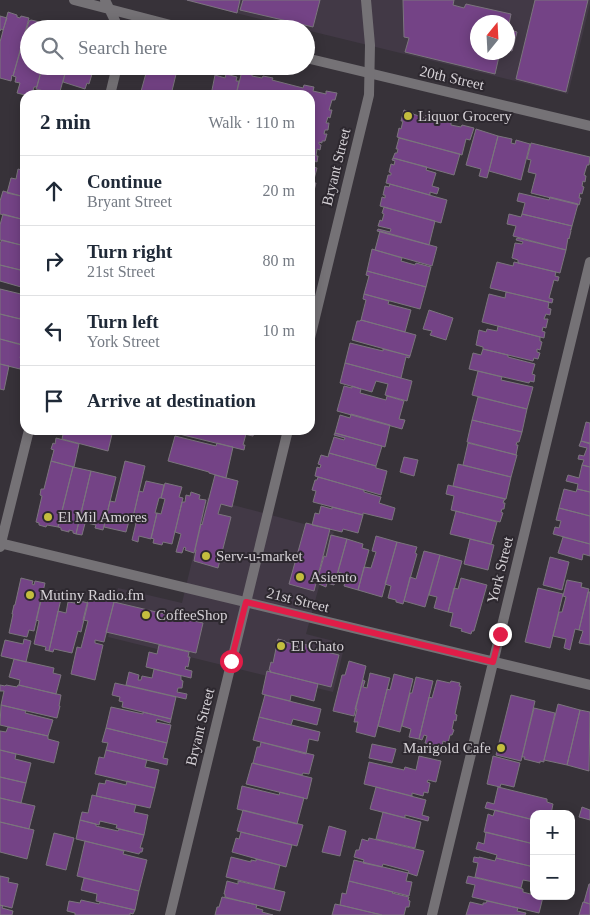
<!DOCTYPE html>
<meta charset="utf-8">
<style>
body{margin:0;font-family:"Times New Roman",serif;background:#f6f6f7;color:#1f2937}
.controls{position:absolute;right:15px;bottom:15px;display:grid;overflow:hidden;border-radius:10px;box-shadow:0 2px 12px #0003}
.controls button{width:45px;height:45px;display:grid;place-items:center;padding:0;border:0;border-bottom:1px solid #e0e1e3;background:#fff;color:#1f2937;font:25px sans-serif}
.compass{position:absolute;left:470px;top:15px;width:45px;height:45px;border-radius:50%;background:#fff;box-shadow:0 2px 12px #0003;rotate:18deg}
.stop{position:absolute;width:15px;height:15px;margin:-11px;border:4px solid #e11d48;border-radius:50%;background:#fff}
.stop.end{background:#e11d48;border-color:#fff;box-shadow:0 1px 5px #0008}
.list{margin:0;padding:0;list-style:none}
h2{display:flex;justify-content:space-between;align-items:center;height:65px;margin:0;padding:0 20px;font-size:21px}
h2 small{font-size:16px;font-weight:400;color:#747a83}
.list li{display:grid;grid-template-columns:32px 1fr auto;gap:15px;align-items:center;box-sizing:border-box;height:70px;padding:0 20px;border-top:1px solid #e0e1e3}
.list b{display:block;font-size:19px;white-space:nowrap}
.list p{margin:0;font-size:16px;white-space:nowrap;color:#747a83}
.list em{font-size:16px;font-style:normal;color:#747a83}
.icon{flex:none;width:28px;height:28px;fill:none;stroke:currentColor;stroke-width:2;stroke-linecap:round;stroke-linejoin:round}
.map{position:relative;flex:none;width:590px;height:915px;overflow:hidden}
.search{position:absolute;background:#fff;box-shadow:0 2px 12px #0003;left:20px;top:20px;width:295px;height:55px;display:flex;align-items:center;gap:12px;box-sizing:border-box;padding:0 18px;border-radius:28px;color:#747a83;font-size:19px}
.panel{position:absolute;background:#fff;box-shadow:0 2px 12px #0003;left:20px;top:90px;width:295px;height:345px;border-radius:15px}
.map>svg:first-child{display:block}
.built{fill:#423946;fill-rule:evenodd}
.building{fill:#744386;stroke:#7b757d}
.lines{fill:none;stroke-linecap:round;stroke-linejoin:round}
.minor{stroke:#757276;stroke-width:10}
.tertiary{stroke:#757276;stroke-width:10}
.route{stroke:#e11d48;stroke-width:6}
.poi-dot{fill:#c3bd3e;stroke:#2d282f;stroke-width:2}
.labels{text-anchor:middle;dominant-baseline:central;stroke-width:4;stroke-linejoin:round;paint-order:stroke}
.street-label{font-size:15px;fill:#d5d1d6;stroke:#2d282f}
.poi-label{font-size:15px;fill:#d5d1d6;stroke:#2d282f;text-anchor:start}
</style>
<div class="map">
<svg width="590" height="915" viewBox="0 0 590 915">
<rect width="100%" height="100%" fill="#373239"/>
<!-- built -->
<path class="built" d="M183 0H590V4L568 94 306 30V29H301ZM478 22H508V52H478Z
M207 498 334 532 306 634 345 644 333 692 108 637 118 588 182 603Z"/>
<!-- building -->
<path class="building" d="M187 0H240L237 13Z
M243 0H320L313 27 240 10Z
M403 0H454L453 5 464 8 466 4 511 14 508 29 517 32 512 51 508 50V22H478V52H500L495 74 405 52 409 38 404 37Z
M535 0H588L566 92 516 79Z
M8 12 17 15V17L20 18 21 16 29 18 13 76 12 75 11 81 0 78V42Z
M0 16 7 18 3 30 1 29 0 31Z
M31 20 40 22 39 24 42 25 43 23 54 26 53 29H29V66H42L37 87H34L32 95H25L17 93 20 83 15 82 16 77 13 76 29 21Z
M43 66H67L59 95 36 89Z
M67 66H91L89 73 92 74 89 84 87 83 85 89 63 82Z
M148 66H178L171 95H140Z
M242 71 252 74V76L262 78 263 76 273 78 272 80 303 88 304 85 314 87 313 91 326 94V91L337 93 335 100H332L329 110H332L330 118 328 117 326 123H329L328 130H325L324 134H327L325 141H322V143L319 142V144L321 145 320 150 317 149 316 156H318L317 162 315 161 314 165 310 164V95H236Z
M226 74 237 77 236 81H239L236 95H211L215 75 225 78Z
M404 110 413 113V114L425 118 426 115 436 118V121L439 122 440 119 451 122V125L461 127 462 125 474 128 470 140 466 139 462 155 397 137 399 128 401 129 403 121H401Z
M476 129 498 136 487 178 479 176 481 169 466 165Z
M498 136 512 139 511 143 515 144 516 140 530 144 521 180 489 171Z
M399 138 460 154 454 175 393 158 395 153H397L398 149H396Z
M531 143 590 157 589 165H587L584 175 586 176 585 182 583 181 582 186 584 187 582 194 580 193 579 198H581L579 205 531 193 536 174 528 172 531 160 527 159Z
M393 158 427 167 426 170 436 173 432 186 439 188 437 194 430 192V195L386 183 388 175H391V173L389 172 391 164 394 165 395 161 392 160Z
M310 166 317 168 313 183H316L310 206Z
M18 169 25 171V197L7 193 11 178 16 179Z
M390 184 447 200 441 223 380 206 382 197 385 198V195H383L385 186 389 187Z
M3 191 25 197V220L0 214V201Z
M519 193 549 200 550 197 578 204 572 226 522 214 525 203 517 201Z
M384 207 435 221 429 245 377 231 378 229 390 232 391 229 378 226 380 220 382 221 384 214 382 213Z
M3 214 25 220V246L0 240V225Z
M509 214 521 217 522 214 572 226 571 230 570 229 571 231 569 239 568 238 566 250 513 236 516 226 507 224Z
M380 231 437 247 432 266 375 250Z
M517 238 566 250 560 273 518 263V260L512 258 515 243 522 244 523 242 516 240Z
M2 240 25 246V266L22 265 20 270 0 265V243Z
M372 249 402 258 401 261 415 265 416 263 431 267 426 287 367 271Z
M497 262 513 266 514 262 556 272 555 276 559 277 558 281 554 280 549 298 553 299 552 303 490 288Z
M0 265 25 271V283H22L21 287 0 281Z
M367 271 426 287 420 309 364 294 369 276 366 275Z
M0 289 25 295 20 319 0 314Z
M506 292 549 302 548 308 551 309 550 315 546 314 544 319H548L546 328 543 327 542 331 545 332 544 338 482 322 489 294 505 298Z
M364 294 389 301 388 304 411 310 405 332 361 320 366 300 363 299Z
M429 310 453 318 446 340 430 335 432 331 423 329Z
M0 314 25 320 24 345 0 339Z
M361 320 416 335 410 356 352 340 357 321H360Z
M498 326 540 337V341L542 342 540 350 537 349V352L540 353 538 359 534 358 533 361 483 349V347L476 345 479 330 486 332 487 329 497 331Z
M0 339 25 346 24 354H21L20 358 22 359 20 369 0 364Z
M350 343 383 351V349L410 356 409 358 406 357 401 378 345 363Z
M483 349 508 355V357L535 364 532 374 535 375 534 382 530 381 529 383 469 369 473 353 481 355Z
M345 363 412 381 407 401 385 395 388 384 376 381 372 392 340 383Z
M0 364 9 366 4 390 0 389Z
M478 371 502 377 501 380 533 387 527 409 472 395Z
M344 386 352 388V386L361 389 360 393 386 400 387 396 404 401 399 419 405 420 402 429 337 411Z
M478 397 527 409 522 432 472 420Z
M351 414 390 425 385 447 335 433 340 415 350 418Z
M472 420 522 432 519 442H517L516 445H518L516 455 467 442Z
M586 422 590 423V444L581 441Z
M64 430H113L108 451 62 439Z
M176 430H226L246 434 243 445H245L244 450 175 433Z
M226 430H255L253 436Z
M335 433 382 446 376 466 329 453 334 437 344 440 345 438 334 435Z
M175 436 216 446 217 443 233 447 226 478 209 473V472L168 461Z
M56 438 79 444 74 467 51 461 54 450 51 449 53 443 55 444Z
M581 441 590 443V467L582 465 584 460 578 459 579 455 584 456 587 448 579 446Z
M468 443 517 455 511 477 463 465Z
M329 453 376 466V468L387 471 381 495 315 476 317 467 320 468 321 465 318 464 321 455 328 457Z
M404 457 418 460 414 476 400 472Z
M51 461 73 467 58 527 47 525 46 527 39 525V523L36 522 42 496 40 495 41 489H44Z
M125 461 145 466 132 522 129 521 126 532 104 527 110 501 115 502Z
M458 464 511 477 506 499 453 486Z
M582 465 590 467V492L577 489 578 484 566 481 568 475 579 478Z
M73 467 91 471 76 534 73 533V531L69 530V532L61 530V528L58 527Z
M91 471 116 477 103 530 95 528 96 525 87 523 90 512H88L82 535 76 534Z
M215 475 238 481 232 507 221 504 218 514 231 517 218 568 194 561 196 550H195L201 524 202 525Z
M318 477 364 490V492L381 497 379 503 395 508 392 520 363 513V515L313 502 316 491 312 490 315 480H317Z
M146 481 164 485 161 498H159L155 513H157L151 539 139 536 138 542 132 540 136 523 132 522 139 491 143 492Z
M165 483 182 487 179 497 183 498 172 544 163 542 162 545 153 543 154 539 151 538 157 513 161 514 165 499 161 498Z
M448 485 505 499V500H504L503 503H505L504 509H502L501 512 503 513 500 522 451 510 454 496 446 494Z
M564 489 576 492 577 489 590 492V516L559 508Z
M191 492 200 495 199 499 206 500 194 553 185 550 186 548 184 547 182 553 176 552 181 534 175 532 182 502H185L186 495 190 496Z
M321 506 332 509V507L363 515 358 533 343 529 342 532 312 525 315 513 319 514Z
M559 508 590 516V544L553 534 555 527 559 528 561 521 556 520Z
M456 511 497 522 491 544 450 534Z
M306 523 330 529 314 591 289 584Z
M331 535 347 539 334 585 327 583 326 587 319 584V582L317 581 324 556 326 557Z
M376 536 397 542 382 597 358 590 364 567 371 568 376 552 372 551Z
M563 537 590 544V556L583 554 582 560 558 553Z
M347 539 363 544 362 548 369 550 358 590 344 586 347 575 338 572Z
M470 539 494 545 488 570 464 564Z
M397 542 417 547 415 553 417 554 403 604 396 602V600L388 598 391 586 385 584Z
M424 551 440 555 425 607 404 601 410 577 416 579Z
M440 555 462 561 448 612 434 608 437 597 429 595Z
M550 557 569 562 562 590 543 585Z
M21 578 33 581 32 584 34 585 35 581 45 583 34 631 29 630 27 637 9 633 13 614H12L14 605H15Z
M461 578 487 585 474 631H472L471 634 461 631 462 629 450 626 453 613 448 612 454 588 458 589Z
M567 580 582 583 581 587 589 589 579 630 575 629 570 650 564 648 566 639 553 636 559 612H562L566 597 563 596Z
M538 588 563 594 550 648 525 642Z
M56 591 61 592 59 599H61L49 651 45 650 46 647 34 644 39 621 36 620 42 595 45 596 46 593 54 594 53 597 55 598Z
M588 592H590V645L579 643 583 631 579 630Z
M89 596 114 602 104 642 95 640V643L103 645 95 680 71 674 77 647 81 648 88 621 83 620Z
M76 600 88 603 81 632 78 631 72 653 54 649 53 652 49 651 58 611 66 613 68 602 75 603Z
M114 602 203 623 196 653 106 632Z
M24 639 31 641 26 662 1 656 5 640 23 644Z
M278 639 285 641V642L298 645V643L307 645 306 647 339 655 331 687 270 672 271 671 269 670 271 662 273 663Z
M159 645 189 652 188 657H190L188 667 186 666 185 669 192 671 191 678 146 667 149 652 157 654Z
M14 659 54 668 53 673 61 675 56 694 19 685 20 680 9 677Z
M349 661 366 666 354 716 333 711 342 675H345Z
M154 669 181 676V680L183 681 182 688H178L177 692 187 694 186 699 126 685 129 672 139 675 138 680H141L142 676 152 678Z
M267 671 318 684 314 701 291 695 290 701 262 694Z
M370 673 390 678 375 737 356 732 358 722H354L357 709H355L363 680 365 681 363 687 367 688Z
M394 674 413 679 400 732 378 726 387 689 390 690Z
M416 677 433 681 419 739 409 737 411 729 402 726 410 693H412Z
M437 680 450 683 451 681 460 683 459 686H461L455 714 457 715 456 721 454 720 452 729 454 730 452 735H450L448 743 443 741 442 747 425 743 427 736 424 735 422 740 419 739 429 697 432 698Z
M115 683 176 697 171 719 122 707 123 702 119 701 120 697 112 695Z
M0 685 5 686 6 685 17 687 18 685 61 695 59 706H60L57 718 1 705 4 691H0Z
M265 695 321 709 317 725 293 719 291 725 259 717Z
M511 695 535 701 521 761 496 755Z
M558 704 580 710 567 765 544 760Z
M1 705 26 711 25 713 53 720 48 736 0 725Z
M111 707 143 714V712L171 719 170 723 157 719 156 722 171 725 167 743 106 728Z
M534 708 555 713 544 760V762L540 761V763L524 759 525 757H522Z
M580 710 590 712 589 771 567 765Z
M259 717 320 732 318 741 309 739 306 754 253 740Z
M8 727 48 736V739L59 742 54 763 0 750V731L6 732Z
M106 728 167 743 163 758 168 759 167 765 106 750 108 743 102 742Z
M261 742 314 755 309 774 303 773 302 775 253 763 257 747H260Z
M372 744 396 749 392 763 369 758Z
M0 750 16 754 15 759 31 763 26 783 0 777Z
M106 750 147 760 145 767 159 770 155 788 95 774 99 757 104 758Z
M419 756 441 761 436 782 428 780 427 782 430 783 428 793 424 792 423 796 412 793V796L364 784 369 762 404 770 405 767 416 770Z
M493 756 520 763 514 787 501 784 500 787 487 784Z
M252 763 312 778 307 799 246 784Z
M0 777 26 783 21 803 0 798Z
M106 780 126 785 127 781 155 788 150 808 96 796 99 783 105 784Z
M242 786 279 795 280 792 304 798 297 824 237 809Z
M376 787 426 800 422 815 429 817 428 821 405 815V818L370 809Z
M498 787 547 799V802L553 804 551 814H534V820L485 808 487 802 494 804Z
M92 795 136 805 134 812 148 815 144 835 116 828 117 825 100 821 99 825 80 820 82 812 88 813Z
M0 798 35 806 29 829 0 822Z
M582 807 590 810V820L579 817Z
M243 810 303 825 297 846 237 831Z
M495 810 534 820V844L484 832 488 814 493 816Z
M383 812 421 822 415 848 376 839Z
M80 820 96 824V826L118 831 119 829 144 835 140 848H143L142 852H140L139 854 76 839Z
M0 822 34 830 27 859 0 852Z
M329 826 346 831 340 856 322 852Z
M241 832 292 845 286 867 232 852 236 838 239 839Z
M486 832 534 844V867L496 858 497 855 476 849 478 842 484 844Z
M54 833 74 838 66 870 46 865Z
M369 838 424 851 417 876 408 873 409 871 383 864 382 867 363 863 364 860 354 857 356 850H359L362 839 368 841Z
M85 841 124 851 123 854 147 860 139 891 77 876Z
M231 857 251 862V860L256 861V859L280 865 274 889 226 877Z
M474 857 479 858V857L495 861 496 858 534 867V882L523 880 521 888 475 877 478 863 473 862Z
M354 860 408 873 406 881 412 882 409 896 349 881Z
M0 876 9 878 8 882 18 884 12 908 0 905Z
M468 876 523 889V892L534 895V896L543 897 539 913 472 897 475 885 466 883Z
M84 878 139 891 135 910 96 901 97 894 81 890Z
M227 881 238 884V881L285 892 280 911 225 897V894H224Z
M349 881 393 892 392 893 409 897 408 900 410 901 409 907H406L404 915H382L340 905 342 893 346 894Z
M589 884H590V904L584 902Z
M222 897 257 905 256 908 263 910 262 912 273 915H215L217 907H219Z
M81 900 99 904 100 902 135 910 133 914 130 913V915H75V913L67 911 69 901 80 903Z
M487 901 518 908 517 911 526 913 525 915H466L470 902 483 905V903H486Z
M583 902 590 904V915H579Z
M335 904 340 905 382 915H332Z
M0 905 3 906 2 908 13 911 12 915H0Z"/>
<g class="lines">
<!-- minor -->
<path class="minor" d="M74 0 186 29
M105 0 119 29
M306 58 590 126
M110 95 117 66
M0 543 590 685
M0 547 29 430
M432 915 590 262"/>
<!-- tertiary -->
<path class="tertiary" d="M310 338 369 95 370 45 366 0
M170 915 288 430"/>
</g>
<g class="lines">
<!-- route -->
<path class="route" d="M231 661 246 602 493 662 500 634"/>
</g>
<!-- markers -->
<g class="poi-dot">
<circle cx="408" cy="116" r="5"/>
<circle cx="48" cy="517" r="5"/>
<circle cx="206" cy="556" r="5"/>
<circle cx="300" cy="577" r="5"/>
<circle cx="30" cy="595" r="5"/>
<circle cx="146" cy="615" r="5"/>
<circle cx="281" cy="646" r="5"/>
<circle cx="501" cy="748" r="5"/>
</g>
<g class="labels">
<!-- street labels -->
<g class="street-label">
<text transform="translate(452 78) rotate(13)">20th Street</text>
<text transform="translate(336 167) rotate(-76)">Bryant Street</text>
<text transform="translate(500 570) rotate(-76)">York Street</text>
<text transform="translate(298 600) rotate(14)">21st Street</text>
<text transform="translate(200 727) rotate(-76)">Bryant Street</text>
</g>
<!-- poi labels -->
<g class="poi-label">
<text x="418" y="116">Liquor Grocery</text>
<text x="58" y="517">El Mil Amores</text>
<text x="216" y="556">Serv-u-market</text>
<text x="310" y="577">Asiento</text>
<text x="40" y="595">Mutiny Radio.fm</text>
<text x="156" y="615">CoffeeShop</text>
<text x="291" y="646">El Chato</text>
<text x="491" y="748" text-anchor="end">Marigold Cafe</text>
</g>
</g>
</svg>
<div class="controls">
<button>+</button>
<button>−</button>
</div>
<svg class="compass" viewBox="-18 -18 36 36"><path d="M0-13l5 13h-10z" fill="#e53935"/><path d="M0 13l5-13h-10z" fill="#747a83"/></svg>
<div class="stop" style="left:231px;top:661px"></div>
<div class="stop end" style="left:500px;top:634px"></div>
<div class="search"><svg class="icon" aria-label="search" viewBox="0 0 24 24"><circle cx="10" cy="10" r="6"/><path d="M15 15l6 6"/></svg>Search here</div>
<section class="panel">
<h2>2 min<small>Walk · 110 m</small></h2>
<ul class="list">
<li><svg class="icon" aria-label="ahead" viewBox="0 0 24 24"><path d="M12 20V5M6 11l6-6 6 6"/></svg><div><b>Continue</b><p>Bryant Street</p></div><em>20 m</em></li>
<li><svg class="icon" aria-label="right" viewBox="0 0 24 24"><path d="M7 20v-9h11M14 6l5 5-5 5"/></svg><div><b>Turn right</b><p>21st Street</p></div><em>80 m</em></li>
<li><svg class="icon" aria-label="left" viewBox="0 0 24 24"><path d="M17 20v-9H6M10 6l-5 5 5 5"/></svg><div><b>Turn left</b><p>York Street</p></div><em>10 m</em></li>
<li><svg class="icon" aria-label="arrive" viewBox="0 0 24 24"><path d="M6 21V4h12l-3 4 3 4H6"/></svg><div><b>Arrive at destination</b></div></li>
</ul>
</section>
</div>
